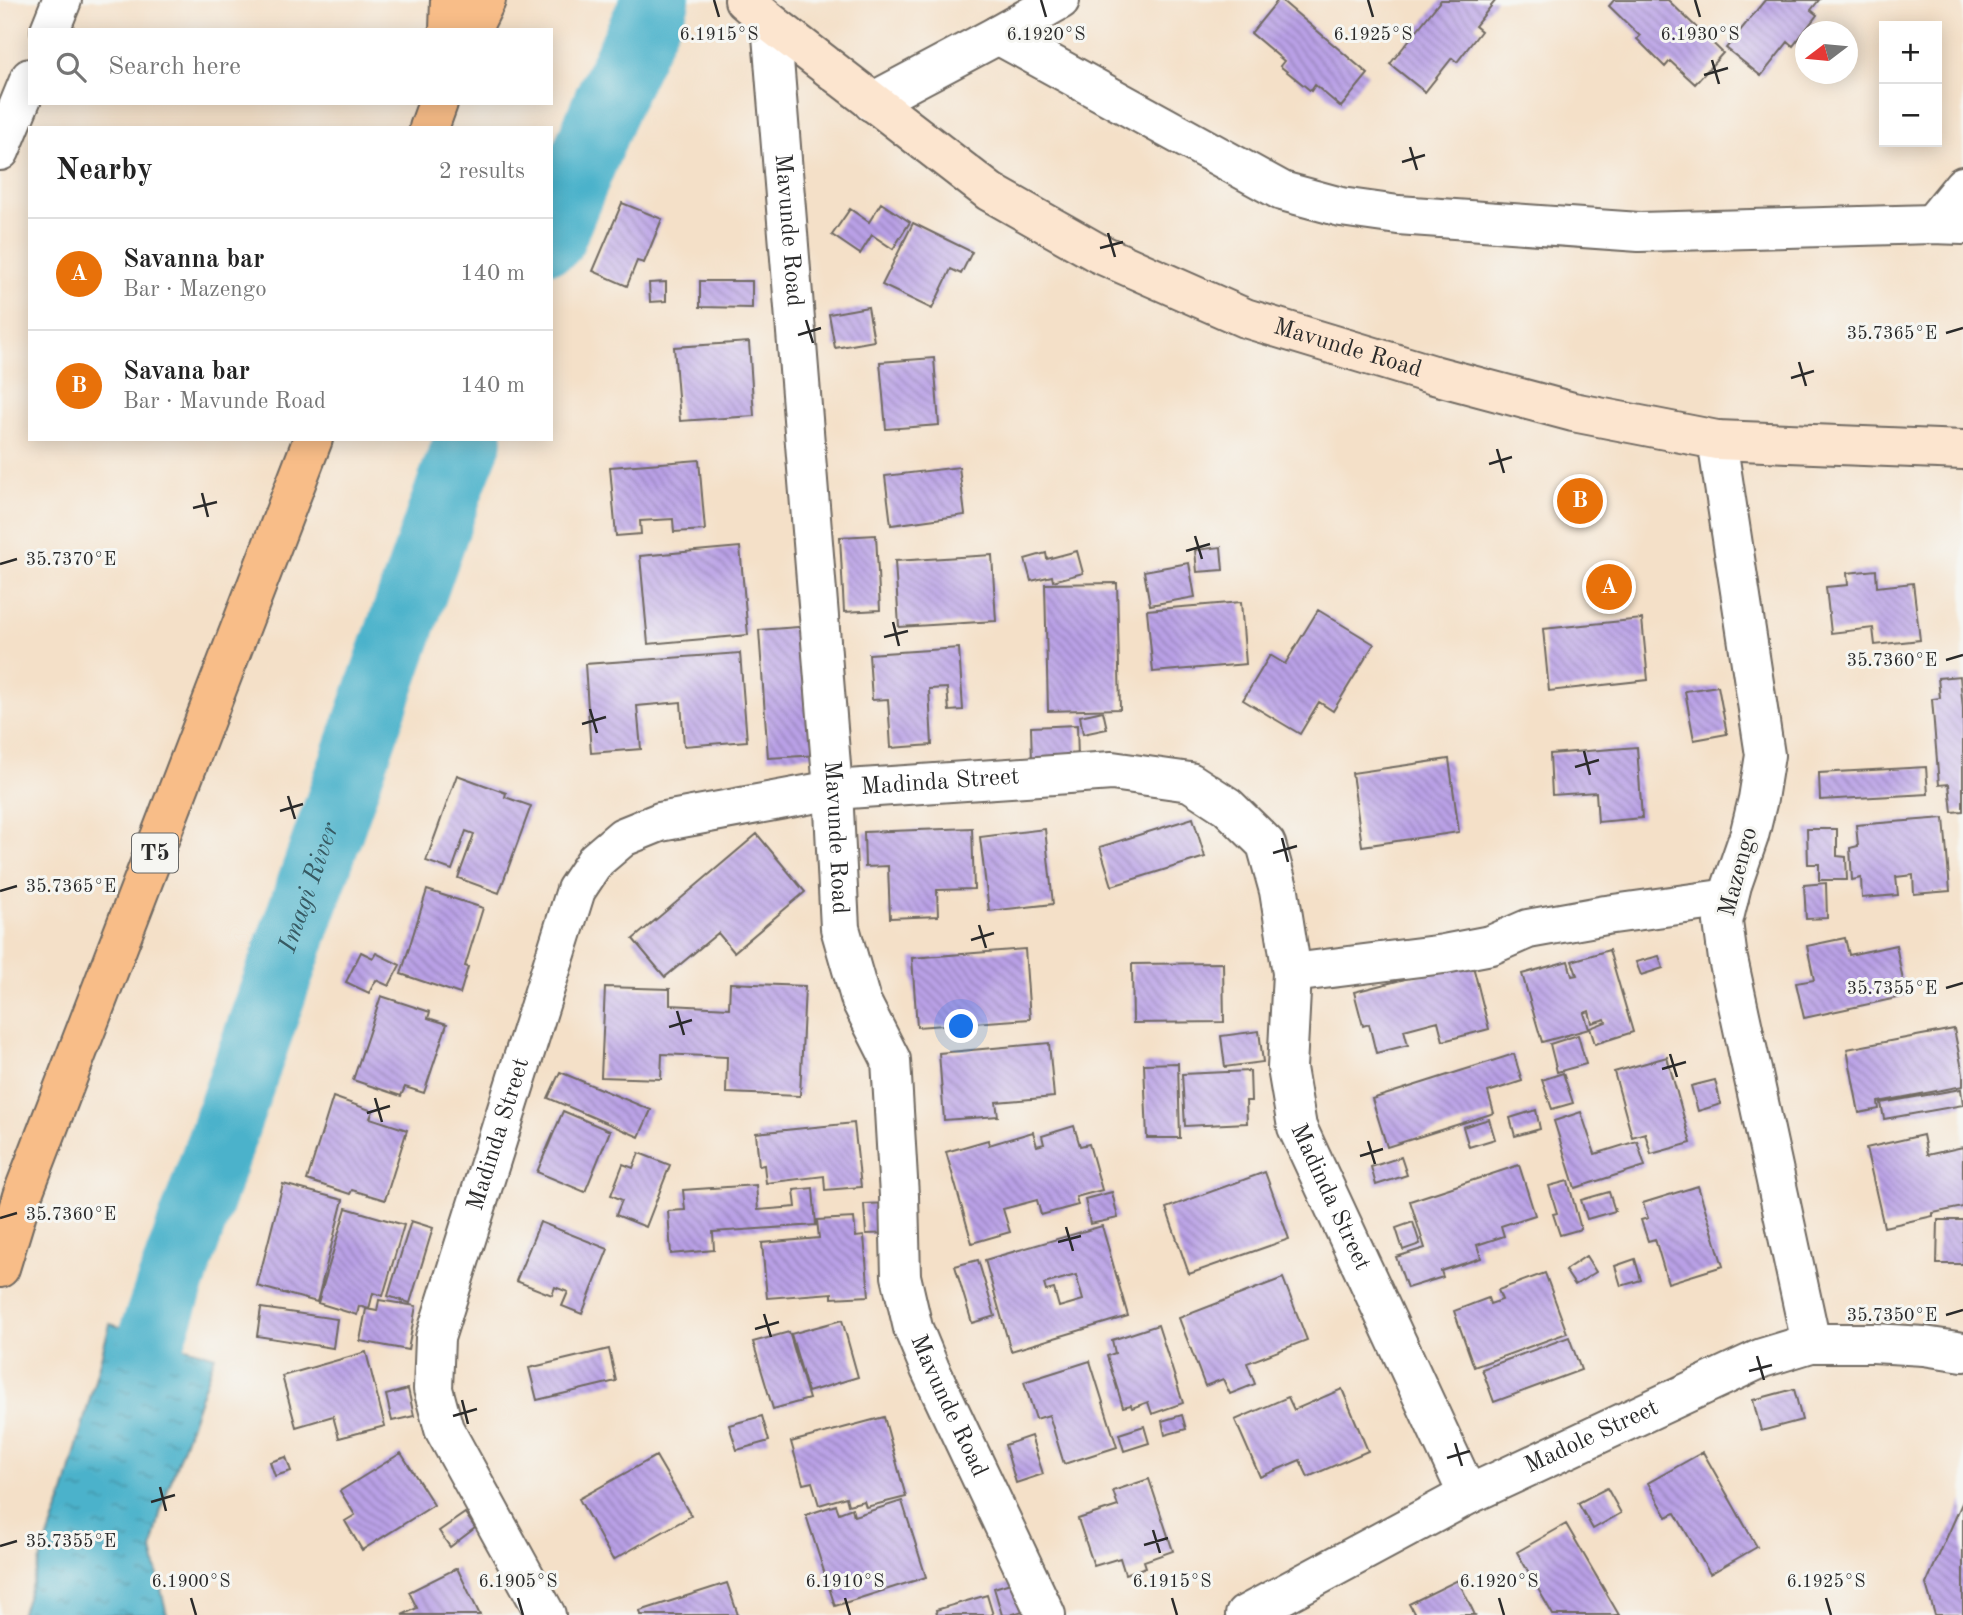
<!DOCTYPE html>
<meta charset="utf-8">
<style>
body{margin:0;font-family:"Old Standard TT",serif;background:#f6f6f6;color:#222}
.controls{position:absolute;right:21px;top:21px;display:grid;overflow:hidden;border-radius:0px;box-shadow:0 4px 18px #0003}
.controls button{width:63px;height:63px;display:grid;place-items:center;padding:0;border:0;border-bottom:2px solid #e0e0e0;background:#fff;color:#222;font:35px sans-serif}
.compass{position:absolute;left:1795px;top:21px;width:63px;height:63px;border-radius:50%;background:#fff;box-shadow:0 4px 18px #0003;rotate:254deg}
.you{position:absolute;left:962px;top:1027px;width:24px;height:24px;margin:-18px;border:5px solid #fff;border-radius:50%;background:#1a73e8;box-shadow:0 0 0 10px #1a73e833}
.badge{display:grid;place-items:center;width:46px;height:46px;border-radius:50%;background:#0b8043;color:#fff;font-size:23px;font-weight:700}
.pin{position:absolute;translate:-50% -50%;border:4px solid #fff;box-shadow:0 2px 7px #0006}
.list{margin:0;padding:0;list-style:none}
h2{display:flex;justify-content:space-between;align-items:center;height:91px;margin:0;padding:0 28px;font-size:30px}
h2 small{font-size:23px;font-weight:400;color:#767676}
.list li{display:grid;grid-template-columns:46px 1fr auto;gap:21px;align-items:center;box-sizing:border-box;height:112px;padding:0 28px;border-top:2px solid #e0e0e0}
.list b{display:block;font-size:26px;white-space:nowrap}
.list p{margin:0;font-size:23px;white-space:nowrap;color:#767676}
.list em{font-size:23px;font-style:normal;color:#767676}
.icon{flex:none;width:38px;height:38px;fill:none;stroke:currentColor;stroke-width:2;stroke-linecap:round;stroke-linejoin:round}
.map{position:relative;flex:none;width:1963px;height:1615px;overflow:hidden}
.search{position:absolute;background:#fff;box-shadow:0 4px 18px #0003;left:28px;top:28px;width:525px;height:77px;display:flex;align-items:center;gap:18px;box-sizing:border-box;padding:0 24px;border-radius:0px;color:#767676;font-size:26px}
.panel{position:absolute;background:#fff;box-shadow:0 4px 18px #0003;left:28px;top:126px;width:525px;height:315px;border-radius:0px}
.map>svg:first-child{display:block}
.water{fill:url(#water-ripples);stroke:#3c6e7b;stroke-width:2}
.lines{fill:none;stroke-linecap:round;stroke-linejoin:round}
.river{stroke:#4cb2cb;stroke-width:68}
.building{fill:url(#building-back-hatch);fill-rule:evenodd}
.street-casing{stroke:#716a62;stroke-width:42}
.secondary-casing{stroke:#716a62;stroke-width:42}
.highway-casing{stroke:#716a62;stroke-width:42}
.street{stroke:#fff;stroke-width:38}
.secondary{stroke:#fce5cf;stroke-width:38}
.highway{stroke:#f8bd88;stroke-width:38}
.ticks{fill:none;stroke:#2b2b2b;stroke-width:2.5}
.labels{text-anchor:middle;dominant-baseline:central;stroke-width:6;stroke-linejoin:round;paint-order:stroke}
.shield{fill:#f6f6f2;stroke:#686867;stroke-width:2}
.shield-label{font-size:23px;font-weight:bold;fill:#2b2b2b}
.street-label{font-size:24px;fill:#2b2b2b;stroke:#f6f6f2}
.water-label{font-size:26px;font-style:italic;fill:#375a63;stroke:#f6f6f2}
.ticks-label{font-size:18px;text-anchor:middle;fill:#2b2b2b;stroke:#f6f6f2;stroke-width:6;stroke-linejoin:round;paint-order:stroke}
</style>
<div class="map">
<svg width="1963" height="1615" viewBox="0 0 1963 1615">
<defs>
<pattern id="water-ripples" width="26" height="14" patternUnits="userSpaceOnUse" patternTransform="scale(1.75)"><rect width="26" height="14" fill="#4cb2cb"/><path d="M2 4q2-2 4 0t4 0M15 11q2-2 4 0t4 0" fill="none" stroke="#3f91a5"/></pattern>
<pattern id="building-back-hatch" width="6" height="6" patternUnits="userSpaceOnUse" patternTransform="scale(1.75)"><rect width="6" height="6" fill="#b9a0e6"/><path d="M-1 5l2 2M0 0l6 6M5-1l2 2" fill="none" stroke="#9783bb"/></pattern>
</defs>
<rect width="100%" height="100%" fill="#f6f6f2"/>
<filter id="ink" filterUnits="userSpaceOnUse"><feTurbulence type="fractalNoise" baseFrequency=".0143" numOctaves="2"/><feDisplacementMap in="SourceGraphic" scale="14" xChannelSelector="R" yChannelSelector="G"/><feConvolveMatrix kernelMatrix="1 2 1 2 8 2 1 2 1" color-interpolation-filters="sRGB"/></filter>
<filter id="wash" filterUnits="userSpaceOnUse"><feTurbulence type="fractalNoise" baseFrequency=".00686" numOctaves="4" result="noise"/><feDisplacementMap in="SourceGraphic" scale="28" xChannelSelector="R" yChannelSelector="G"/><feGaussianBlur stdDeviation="1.57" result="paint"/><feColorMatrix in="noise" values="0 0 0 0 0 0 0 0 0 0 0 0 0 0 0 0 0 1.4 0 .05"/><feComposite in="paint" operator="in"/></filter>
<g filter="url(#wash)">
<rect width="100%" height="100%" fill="#f4e0c8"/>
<!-- water -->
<path class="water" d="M110 1324 215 1356 161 1509 152 1550 167 1615H21L65 1490Z"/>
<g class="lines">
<!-- river -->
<g class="river">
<path d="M551 239 608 100 656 0"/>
<path id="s1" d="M152 1337 454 476 469 439"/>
</g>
</g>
<g id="blocks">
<!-- building -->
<path class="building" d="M1278 0H1281L1368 74 1341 107 1315 85 1311 91 1280 66 1284 61 1251 33Z
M1441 0H1496L1475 26 1481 31 1457 62 1452 58 1425 92 1390 64Z
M1614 0H1668L1723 53 1695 84 1670 61 1665 67 1637 39 1640 36 1609 6Z
M1765 0H1819L1811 10 1817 15 1793 46 1788 42 1761 76 1726 48Z
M622 203 662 219 644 263 637 261 627 286 593 271Z
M881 203 910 222 893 249 872 235 860 254 832 235 850 209 869 222Z
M913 223 972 252 961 274 951 269 932 309 882 285Z
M700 281H752V308L700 307Z
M666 282V301L650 302 649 283Z
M868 307 874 341 835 348 829 314Z
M749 342 754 416 680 421 674 347Z
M934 358 939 425 886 429 880 362Z
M699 460 705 530 674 532 673 519 640 521 641 534 616 536 610 467Z
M959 467 965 515 891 525 885 476Z
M876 535 880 610 844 612 840 537Z
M740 547 748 635 648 644 640 556Z
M1221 547 1223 570 1197 572 1195 550Z
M1077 551 1083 573 1053 581 1052 576 1031 581 1025 559 1046 553 1047 559Z
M992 555 996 621 899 627 895 561Z
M1189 563 1195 597 1150 605 1144 571Z
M1876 570 1877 587 1913 583 1920 640 1875 645 1873 628 1831 633 1826 587 1848 585 1847 573Z
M1117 583 1120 709 1048 711 1045 584Z
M1241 602 1246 664 1153 672 1147 610Z
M1318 610 1374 644 1333 711 1319 702 1300 734 1243 700 1270 655 1285 664Z
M1642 619 1648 680 1549 691 1543 629Z
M811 626 820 755 768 758 759 630Z
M959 648 963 710 949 711 947 688 929 689 932 745 891 748 888 699 872 700 869 654Z
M740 653 747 741 684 746 681 702 637 706 641 749 591 753 585 664Z
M1960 676 1963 709V811L1952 812 1949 784 1939 785 1932 699 1940 698 1938 678Z
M1718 686 1727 734 1694 740 1685 691Z
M1103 711 1107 729 1083 734 1080 716Z
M1077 725 1078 759 1032 761 1031 727Z
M1637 747 1642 818 1598 822 1596 792 1552 795 1550 754Z
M1449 759 1459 832 1362 846 1352 773Z
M1926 767 1928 794 1820 800 1819 773Z
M457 775 506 793 505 797 531 806 499 893 458 878 474 834 466 831 452 870 426 861Z
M1193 818 1205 857 1112 886 1100 847Z
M1944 818 1950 891 1914 894 1913 875 1896 877 1898 895 1862 898 1861 878 1852 880 1850 848 1858 846 1856 825Z
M972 828 974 889 937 890 938 916 890 918 888 866 865 867 864 832Z
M1045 829 1053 904 989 911 980 837Z
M1807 829H1837V856L1846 857 1847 880H1819V864H1808Z
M757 834 805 892 734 952 718 933 665 977 633 939Z
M1826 883 1827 918 1806 919 1804 885Z
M427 890 483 908 465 966 468 967 460 994 401 974Z
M1845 938 1849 955 1896 945 1906 996 1804 1018 1796 983 1814 980 1807 946Z
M1025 949 1030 1019 917 1027 912 958Z
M1609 950 1633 1032 1595 1044 1590 1028 1606 1022 1605 1019 1592 1023 1589 1011 1584 1013 1589 1029 1542 1042 1522 974 1568 961 1572 976 1577 975 1572 961Z
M361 952 373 958 376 953 400 965 389 986 376 980 369 993 346 982Z
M1659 956 1663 968 1641 975 1636 962Z
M1472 962 1489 1029 1443 1041 1438 1021 1404 1030 1408 1045 1376 1053 1369 1024 1363 1026 1354 992Z
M1223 963 1224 1022 1133 1023 1132 964Z
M730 983 805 986 800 1096 726 1093 727 1057 662 1054 661 1079 601 1077 605 987 670 989V1005L729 1008Z
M381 996 430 1012 428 1018 447 1024 424 1093 405 1087 401 1096 353 1080Z
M1954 1029 1963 1074V1086L1878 1102 1879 1109 1859 1113 1847 1049Z
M1259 1031 1263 1062 1225 1067 1221 1036Z
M1578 1035 1586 1064 1557 1072 1550 1044Z
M1049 1043 1054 1097 996 1102 998 1116 944 1120 939 1053Z
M1514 1054 1522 1081 1488 1092 1494 1113 1387 1147 1372 1099Z
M1667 1057 1691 1143 1651 1154 1645 1133 1632 1137 1614 1072Z
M1178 1063 1180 1138H1147L1144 1064Z
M1250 1071 1251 1101H1246L1247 1123 1185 1126 1182 1074Z
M560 1072 651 1110 639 1137 548 1098Z
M1563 1073 1573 1103 1552 1109 1542 1080Z
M1715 1080 1721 1104 1698 1111 1691 1086Z
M1961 1089 1963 1105 1884 1119 1881 1103Z
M333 1097 373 1111 370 1118 407 1130 385 1200 352 1190 350 1194 307 1180Z
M1536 1110 1540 1129 1515 1136 1510 1118Z
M563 1111 610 1131 585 1192 537 1172Z
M1581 1112 1595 1154 1637 1141 1645 1166 1575 1188 1554 1121Z
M1489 1119 1495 1139 1469 1147 1463 1127Z
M854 1123 861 1187 825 1190 824 1176 766 1183 764 1165 759 1166 756 1133Z
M1074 1126 1080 1146 1089 1144 1102 1190 1076 1197 1078 1205 1041 1215 1037 1200 1003 1209 1010 1232 972 1243 946 1152 988 1140 989 1145 1033 1132 1037 1146 1044 1144 1042 1136Z
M1923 1135 1927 1155 1963 1147V1207L1933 1213V1216L1884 1227 1866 1148Z
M639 1153 670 1165 646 1227 616 1215 622 1200 611 1195 623 1164 633 1168Z
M1401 1157 1407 1175 1376 1185 1371 1167Z
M1519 1165 1535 1215 1501 1226 1504 1236 1477 1245 1481 1258 1441 1271 1443 1277 1407 1288 1396 1257 1425 1248 1410 1201Z
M1265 1172 1289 1239 1189 1274 1166 1208Z
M1568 1181 1581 1229 1560 1235 1553 1214 1557 1213 1549 1186Z
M283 1184 343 1200 317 1302 257 1286Z
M756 1185 758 1210 796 1207 794 1190 813 1188 816 1225 713 1232 714 1250 671 1254 668 1211 685 1210 683 1190Z
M1698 1186 1723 1266 1668 1283 1655 1239 1648 1241 1641 1220 1648 1218 1643 1203Z
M1112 1192 1118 1218 1090 1224 1085 1199Z
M1609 1192 1615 1211 1587 1219 1581 1200Z
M892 1203 893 1233 866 1234 864 1204Z
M346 1208 404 1225 383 1296 373 1293 369 1309 359 1306 357 1315 318 1303Z
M854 1218 856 1237 864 1236 869 1296 832 1298V1293L767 1298 762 1243 819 1238 817 1220Z
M1938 1220H1963V1264H1937Z
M411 1221 433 1228 410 1303 388 1296Z
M540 1222 608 1249 582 1314 562 1306 568 1292 555 1287 552 1295 516 1281Z
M1413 1222 1420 1244 1403 1250 1396 1228Z
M1102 1226 1128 1316 1011 1351 985 1260ZM1076 1275 1083 1300 1059 1307 1054 1289 1046 1291 1044 1284Z
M1586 1256 1596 1272 1575 1285 1565 1270Z
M1635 1259 1641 1280 1621 1286 1615 1266Z
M978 1260 995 1316 972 1323 955 1266Z
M1545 1273 1567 1333 1474 1367 1454 1311 1488 1298 1490 1304 1502 1300 1498 1290Z
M1283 1278 1307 1340 1247 1363 1255 1384 1230 1394 1223 1379 1205 1386 1179 1318Z
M379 1300 416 1306 408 1350 360 1341 366 1309 377 1311Z
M261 1308 337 1319 333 1348 257 1336Z
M842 1320 858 1377 808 1392 791 1334Z
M1158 1325 1183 1403 1152 1414 1148 1402 1132 1408 1131 1405 1123 1407 1107 1356 1115 1353 1112 1340Z
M789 1332 809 1399 773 1409 753 1342Z
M1569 1337 1581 1370 1494 1402 1482 1369Z
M609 1349 616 1381 537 1400 529 1368Z
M366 1352 385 1426 339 1438 333 1416 296 1427 282 1376Z
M1090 1361 1117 1447 1064 1464 1049 1415 1036 1419 1024 1382Z
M408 1389 414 1416 392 1421 386 1395Z
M1342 1389 1368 1451 1308 1477 1300 1460 1260 1477 1235 1420 1288 1397 1294 1410Z
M1794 1389 1802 1420 1761 1431 1753 1400Z
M1182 1415 1186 1429 1165 1435 1162 1421Z
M762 1416 769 1441 737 1450 729 1425Z
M884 1417 906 1497 866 1507 864 1501 848 1505 846 1497 819 1505 812 1482 803 1484 791 1442Z
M1144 1426 1149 1443 1124 1451 1119 1434Z
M1031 1436 1043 1474 1016 1483 1005 1445Z
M1703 1452 1757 1547 1710 1574 1675 1513 1667 1517 1648 1483Z
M401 1453 434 1505 362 1550 345 1521 355 1515 340 1491Z
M656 1456 691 1516 613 1560 579 1499Z
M286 1457 291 1471 275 1476 270 1462Z
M1149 1479 1173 1551 1144 1561 1146 1567 1125 1574 1120 1558 1094 1566 1078 1519 1118 1506 1113 1491Z
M1607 1488 1621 1513 1593 1529 1578 1503Z
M902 1501 926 1577 835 1606 806 1515 836 1505 839 1513 852 1508 854 1516Z
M1963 1501V1615H1935L1926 1584Z
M465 1513 475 1528 450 1547 439 1531Z
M1566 1524 1619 1615H1553L1517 1552Z
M457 1568 480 1615H402L417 1608 409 1592Z
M1458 1580 1475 1615H1415L1409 1604Z
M1017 1581 1026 1610 1010 1615H1002L994 1588Z
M727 1583 738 1615H641L640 1611Z
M987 1595 993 1615H937L936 1610Z"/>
</g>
</g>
<g filter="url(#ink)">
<use href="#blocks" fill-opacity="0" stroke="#716a62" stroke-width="2"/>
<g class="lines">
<!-- street casing -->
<g class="street-casing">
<g id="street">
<path id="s2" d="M771 23 833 790 840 928 861 1001 891 1060 899 1196 901 1276 913 1328 930 1369 1046 1615"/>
<path d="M50 30 62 0"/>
<path d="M998 35 1282 191 1341 207 1398 215 1639 232 1932 224 1963 225"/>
<path d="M872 102 998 35 1060 0"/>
<path d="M0 151 30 78"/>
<path d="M1932 224 1963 186"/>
<path d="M1717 440 1765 755 1758 799 1749 836 1732 885 1723 922 1728 959 1811 1343"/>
<path d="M1292 973 1444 954 1491 945 1528 929 1606 915 1729 898"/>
<path id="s3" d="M546 1615 444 1429 433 1389 435 1338 576 890 596 860 623 837 660 822 833 790 1112 771 1190 782 1227 806 1266 844 1279 891 1292 973 1287 1068 1297 1127 1468 1495"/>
<path id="s4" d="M1245 1615 1468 1495 1762 1358 1811 1343H1873L1924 1346 1963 1352"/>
</g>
</g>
<!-- secondary casing -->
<g class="secondary-casing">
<g id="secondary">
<path id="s5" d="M744 0 771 23 990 192 1098 253 1245 318 1434 375 1573 412 1717 440 1963 450"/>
</g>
</g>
<!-- highway casing -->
<g class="highway-casing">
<path id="highway" d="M449 30 450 0
M471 30 486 0
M429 128 438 103
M0 1268 22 1196 313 439"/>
</g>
<!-- street -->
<use href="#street" class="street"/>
<!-- secondary -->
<use href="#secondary" class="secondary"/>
<!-- highway -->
<use href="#highway" class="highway"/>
</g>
</g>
<!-- ticks -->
<path class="ticks" d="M714 0 719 17M1041 0 1046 17M1368 0 1373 17M1695 0 1700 17M1712 60 1719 84M1704 75 1728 68M1410 147 1417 170M1402 162 1425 155M1108 233 1115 257M1100 248 1123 242M806 320 813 343M1946 333 1963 328M798 335 821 328M1799 362 1806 386M1791 378 1814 371M1497 449 1504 473M1489 464 1512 457M202 493 208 517M193 508 217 502M1195 536 1202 559M1186 551 1210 544M0 564 17 559M893 622 899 646M884 637 908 631M1946 660 1963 655M590 709 597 733M582 724 606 717M1584 751 1590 775M1575 767 1599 760M288 796 295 819M280 811 303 804M1282 838 1288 862M1273 853 1297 846M0 891 17 886M979 925 986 948M971 940 994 933M1946 988 1963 983M677 1011 684 1035M669 1027 692 1020M1670 1054 1677 1077M1662 1069 1686 1062M375 1098 382 1122M367 1113 390 1106M1368 1141 1375 1164M1360 1156 1383 1149M0 1218 17 1213M1066 1227 1073 1251M1058 1242 1081 1236M764 1314 771 1337M1946 1315 1963 1310M755 1329 779 1322M1757 1356 1764 1380M1749 1371 1772 1365M462 1400 468 1424M453 1416 477 1409M1455 1443 1462 1466M1447 1458 1470 1451M160 1487 166 1511M151 1502 175 1495M1153 1530 1160 1553M1144 1545 1168 1538M0 1546 17 1541M191 1598 196 1615M518 1598 523 1615M845 1598 850 1615M1172 1598 1177 1615M1499 1598 1504 1615M1826 1598 1831 1615"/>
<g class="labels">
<!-- shield labels -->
<rect class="shield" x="132" y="833.5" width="46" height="39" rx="5"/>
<g class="shield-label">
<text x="155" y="853">T5</text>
</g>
<!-- street labels -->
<g class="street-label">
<text stroke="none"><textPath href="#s2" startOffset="208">Mavunde Road</textPath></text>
<text stroke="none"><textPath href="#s5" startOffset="704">Mavunde Road</textPath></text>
<text stroke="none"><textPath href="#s3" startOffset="1169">Madinda Street</textPath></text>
<text stroke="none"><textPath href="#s2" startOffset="817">Mavunde Road</textPath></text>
<text transform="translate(1739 872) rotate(-75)">Mazengo</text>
<text stroke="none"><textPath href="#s3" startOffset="518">Madinda Street</textPath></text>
<text stroke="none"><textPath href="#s3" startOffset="1883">Madinda Street</textPath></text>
<text stroke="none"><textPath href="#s2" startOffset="1405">Mavunde Road</textPath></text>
<text stroke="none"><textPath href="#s4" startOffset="390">Madole Street</textPath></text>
</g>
<!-- water labels -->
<g class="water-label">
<text stroke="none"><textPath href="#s1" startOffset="476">Imagi River</textPath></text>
</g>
</g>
<g class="ticks-label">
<text x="719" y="40">6.1915°S</text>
<text x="1046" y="40">6.1920°S</text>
<text x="1373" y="40">6.1925°S</text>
<text x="1700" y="40">6.1930°S</text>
<text x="1892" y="339">35.7365°E</text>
<text x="71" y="565">35.7370°E</text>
<text x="1892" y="666">35.7360°E</text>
<text x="71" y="892">35.7365°E</text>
<text x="1892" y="994">35.7355°E</text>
<text x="71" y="1220">35.7360°E</text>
<text x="1892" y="1321">35.7350°E</text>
<text x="71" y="1547">35.7355°E</text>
<text x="191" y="1587">6.1900°S</text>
<text x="518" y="1587">6.1905°S</text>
<text x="845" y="1587">6.1910°S</text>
<text x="1172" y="1587">6.1915°S</text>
<text x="1499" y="1587">6.1920°S</text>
<text x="1826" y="1587">6.1925°S</text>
</g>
</svg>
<div class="controls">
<button>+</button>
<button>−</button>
</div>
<svg class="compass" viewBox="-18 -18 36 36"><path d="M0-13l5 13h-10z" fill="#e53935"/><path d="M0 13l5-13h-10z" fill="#767676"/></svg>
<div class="you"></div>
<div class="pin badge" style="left:1609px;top:587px;background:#e8710a">A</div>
<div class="pin badge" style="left:1580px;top:501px;background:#e8710a">B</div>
<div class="search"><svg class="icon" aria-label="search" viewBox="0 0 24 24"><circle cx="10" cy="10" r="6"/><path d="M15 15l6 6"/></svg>Search here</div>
<section class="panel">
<h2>Nearby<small>2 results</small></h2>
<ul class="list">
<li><span class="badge" style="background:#e8710a">A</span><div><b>Savanna bar</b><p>Bar · Mazengo</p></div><em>140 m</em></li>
<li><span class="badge" style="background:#e8710a">B</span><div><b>Savana bar</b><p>Bar · Mavunde Road</p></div><em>140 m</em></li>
</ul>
</section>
</div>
